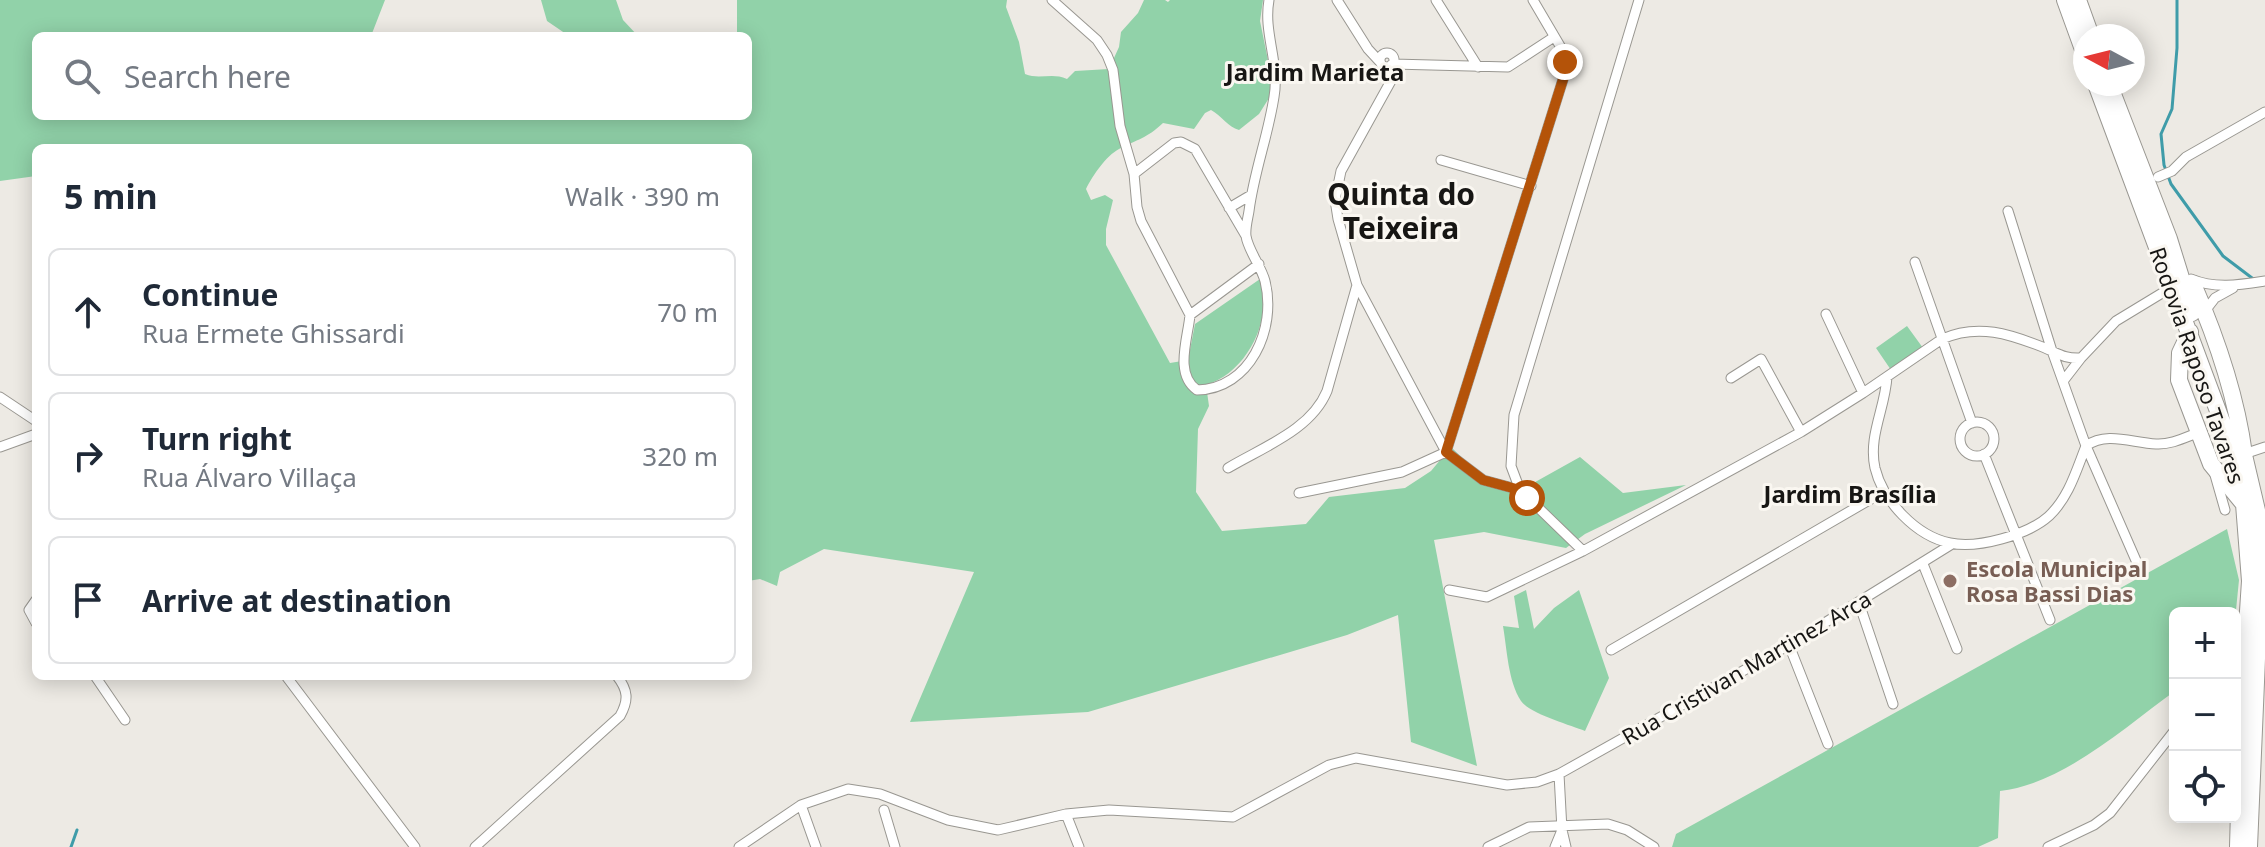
<!DOCTYPE html>
<meta charset="utf-8">
<style>
body{margin:0;font-family:"Noto Sans",sans-serif;background:#f2f2f3;color:#1f2937}
.controls{position:absolute;right:24px;bottom:24px;display:grid;overflow:hidden;border-radius:12px;box-shadow:0 4px 20px #0003}
.controls button{width:72px;height:72px;display:grid;place-items:center;padding:0;border:0;border-bottom:2px solid #e0e1e3;background:#fff;color:#1f2937;font:40px sans-serif}
.compass{position:absolute;left:2073px;top:24px;width:72px;height:72px;border-radius:50%;background:#fff;box-shadow:0 4px 20px #0003;rotate:277deg}
.stop{position:absolute;width:24px;height:24px;margin:-18px;border:6px solid #b45309;border-radius:50%;background:#fff}
.stop.end{background:#b45309;border-color:#fff;box-shadow:0 2px 8px #0008}
.list{margin:0;padding:0;list-style:none}
h2{display:flex;justify-content:space-between;align-items:center;height:104px;margin:0;padding:0 32px;font-size:34px}
h2 small{font-size:26px;font-weight:400;color:#747a83}
.list li{display:grid;grid-template-columns:52px 1fr auto;gap:24px;align-items:center;box-sizing:border-box;height:128px;margin:0 16px 16px;padding:0 16px;border:2px solid #e0e1e3;border-radius:12px}
.list b{display:block;font-size:30px;white-space:nowrap}
.list p{margin:0;font-size:26px;white-space:nowrap;color:#747a83}
.list em{font-size:26px;font-style:normal;color:#747a83}
.icon{flex:none;width:44px;height:44px;fill:none;stroke:currentColor;stroke-width:2;stroke-linecap:round;stroke-linejoin:round}
.map{position:relative;flex:none;width:2265px;height:847px;overflow:hidden}
.search{position:absolute;background:#fff;box-shadow:0 4px 20px #0003;left:32px;top:32px;width:720px;height:88px;display:flex;align-items:center;gap:20px;box-sizing:border-box;padding:0 28px;border-radius:12px;color:#747a83;font-size:30px}
.panel{position:absolute;background:#fff;box-shadow:0 4px 20px #0003;left:32px;top:144px;width:720px;height:536px;border-radius:12px}
.map>svg:first-child{display:block}
.green{fill:#91d2a9}
.lines{fill:none;stroke-linecap:round;stroke-linejoin:round}
.stream{stroke:#3f9ca9;stroke-width:3}
.minor-casing{stroke:#999791;stroke-width:11}
.trunk-casing{stroke:#999791;stroke-width:18}
.minor{stroke:#fff;stroke-width:9}
.trunk{stroke:#fff;stroke-width:16}
.route{stroke:#b45309;stroke-width:10}
.education-dot{fill:#8d6e63;stroke:#faf7f1;stroke-width:3}
.labels{text-anchor:middle;dominant-baseline:central;stroke-width:6;stroke-linejoin:round;paint-order:stroke}
.street-label{font-size:22px;fill:#171614;stroke:#faf7f1}
.education-label{font-size:22px;font-weight:bold;fill:#785e54;stroke:#faf7f1;text-anchor:start}
.neighbourhood-label{font-size:24px;font-weight:bold;fill:#171614;stroke:#faf7f1}
.district-label{font-size:30px;font-weight:bold;fill:#171614;stroke:#faf7f1}
</style>
<div class="map">
<svg width="2265" height="847" viewBox="0 0 2265 847">
<rect width="100%" height="100%" fill="#edeae4"/>
<!-- green -->
<path class="green" d="M0 0H385L371 36H36V116H748V36H737V0H1007L1006 7 1019 42 1025 74C1040 80 1052 72 1067 79L1075 71 1109 69 1119 47 1121 32 1138 13 1144 0H1165L1168 2 1170 0H1263L1260 21 1274 90 1259 114 1239 130C1228 127 1222 116 1211 110L1205 113 1194 129 1163 123C1146 139 1138 139 1119 149 1106 156 1093 175 1086 189L1091 200 1105 195 1113 200 1106 229V245L1170 363 1188 360 1195 324 1260 279C1274 320 1246 373 1206 385L1209 406 1198 429 1196 492 1222 531 1306 524 1329 497 1405 488 1431 471 1451 447 1484 479 1521 490 1580 457 1623 493 1686 485 1585 534 1566 548 1484 532 1434 540 1477 766 1411 742 1398 615 1347 635 1088 712 910 722 974 572 824 549 780 572 777 586 760 579 748 581V148H36V176L0 181Z
M541 0H616L623 20 638 36H569L547 21Z
M1907 326 1923 348 1891 370 1876 348Z
M2227 529 2239 580 2235 620V613H2175V691C2125 727 2063 784 2000 791L1998 838 1978 847H1672L1676 834Z
M1526 590 1534 629 1554 608 1579 590 1609 678 1585 731C1570 725 1530 714 1521 701 1508 681 1507 649 1503 626L1519 628 1514 596Z"/>
<g class="lines">
<!-- stream -->
<path class="stream" d="M2177 0V48L2172 109 2161 134 2164 165 2171 184 2223 256 2256 281
M71 847 77 830"/>
<!-- minor casing -->
<g class="minor-casing">
<path id="minor" d="M1052 0 1097 40 1107 55 1113 70 1120 126 1134 174
M1337 0 1368 49 1380 62
M1436 0 1478 67
M1380 60a7 7 0 1 1 14 0a7 7 0 1 1-14 0Z
M1393 64 1508 67 1554 37
M1441 160 1531 186
M2158 177 2172 171 2186 157 2265 112
M1229 208 1251 195
M2008 211 2052 351 2086 446 2138 565
M1246 236 1195 149 1181 142 1174 143 1134 174 1137 207 1141 221 1190 315 1259 264
M1915 262 1972 423
M2191 279C2215 289 2239 285 2265 281
M1357 285 1446 452 1483 480 1520 490 1583 551
M2205 311 2215 298 2233 288
M1826 314 1863 393
M1190 315C1188 338 1174 374 1197 390 1250 389 1277 329 1265 281 1261 266 1248 250 1246 236 1245 228 1248 218 1249 211 1254 172 1268 136 1274 97 1280 63 1263 33 1269 0
M1887 377C1885 409 1868 436 1875 468 1883 501 1916 536 1950 543 1977 549 2028 535 2049 516 2069 497 2076 471 2086 446
M1731 378 1761 359 1801 432
M2064 380 2081 358
M0 397 36 421
M1960 439a17 17 0 1 1 34 0a17 17 0 1 1-34 0Z
M2086 446C2107 431 2132 443 2156 444 2171 445 2186 437 2200 432
M0 447 36 434
M1984 454 2050 620
M2244 454 2265 447
M1228 468C1263 447 1311 430 1327 391L1357 285 1338 219 1335 200 1341 171 1392 79 1391 65
M2215 475 2225 510
M1520 490 1511 466 1514 415 1639 0
M1299 493 1402 472 1446 452 1565 73 1563 51 1533 0
M1923 564 1957 649
M1449 590 1487 597 1583 551 1801 432 1863 393 1942 339C1978 323 2010 334 2045 348 2059 354 2065 359 2081 358L2116 321 2172 287
M36 600 29 610 36 623
M1859 603 1893 704
M1789 645 1828 744
M1611 650 1883 492
M95 676 125 720
M286 676 415 847
M801 805 816 847
M884 810 895 847
M1066 814 1079 847
M1562 830 1566 847
M475 847 620 716C629 700 628 690 617 676
M739 847 801 805 848 789 880 794 948 820 998 830 1066 814 1109 810 1233 817 1329 765 1356 758 1507 785 1537 782 1559 774 1789 645 1952 544
M1488 847 1529 827 1608 824 1627 830 1654 847
M1555 847 1562 830 1559 774
M2048 847 2094 825 2110 813 2175 730"/>
</g>
<!-- trunk casing -->
<g class="trunk-casing">
<path id="trunk" d="M2065 0 2085 55
M2078 0 2091 36
M2096 84 2224 427 2237 467 2244 504 2250 581 2242 701 2238 847
M2109 84 2169 239 2192 313
M2193 284C2217 339 2236 394 2244 454
M2190 332 2180 353 2179 380 2211 464 2243 503
M2244 455 2259 519 2261 564 2249 847"/>
</g>
<!-- minor -->
<use href="#minor" class="minor"/>
<!-- trunk -->
<use href="#trunk" class="trunk"/>
</g>
<g class="lines">
<!-- route -->
<path class="route" d="M1527 498 1520 490 1483 480 1446 452 1565 73V62"/>
</g>
<!-- markers -->
<circle class="education-dot" cx="1950" cy="581" r="8"/>
<g class="labels">
<!-- street labels -->
<g class="street-label">
<text transform="translate(2198 365) rotate(71)">Rodovia Raposo Tavares</text>
<text transform="translate(1746 667) rotate(-30)">Rua Cristivan Martinez Arca</text>
</g>
<!-- education labels -->
<g class="education-label">
<text x="1966" y="568">Escola Municipal<tspan x="1966" dy="25">Rosa Bassi Dias</tspan></text>
</g>
<!-- neighbourhood labels -->
<g class="neighbourhood-label">
<text x="1315" y="71">Jardim Marieta</text>
<text x="1850" y="493">Jardim Brasília</text>
</g>
<!-- district labels -->
<g class="district-label">
<text x="1401" y="193">Quinta do<tspan x="1401" dy="34">Teixeira</tspan></text>
</g>
</g>
</svg>
<div class="controls">
<button>+</button>
<button>−</button>
<button><svg class="icon" aria-label="locate" viewBox="0 0 24 24"><circle cx="12" cy="12" r="6"/><path d="M12 2v4M12 18v4M2 12h4M18 12h4"/></svg></button>
</div>
<svg class="compass" viewBox="-18 -18 36 36"><path d="M0-13l5 13h-10z" fill="#e53935"/><path d="M0 13l5-13h-10z" fill="#747a83"/></svg>
<div class="stop" style="left:1527px;top:498px"></div>
<div class="stop end" style="left:1565px;top:62px"></div>
<div class="search"><svg class="icon" aria-label="search" viewBox="0 0 24 24"><circle cx="10" cy="10" r="6"/><path d="M15 15l6 6"/></svg>Search here</div>
<section class="panel">
<h2>5 min<small>Walk · 390 m</small></h2>
<ul class="list">
<li><svg class="icon" aria-label="ahead" viewBox="0 0 24 24"><path d="M12 20V5M6 11l6-6 6 6"/></svg><div><b>Continue</b><p>Rua Ermete Ghissardi</p></div><em>70 m</em></li>
<li><svg class="icon" aria-label="right" viewBox="0 0 24 24"><path d="M7 20v-9h11M14 6l5 5-5 5"/></svg><div><b>Turn right</b><p>Rua Álvaro Villaça</p></div><em>320 m</em></li>
<li><svg class="icon" aria-label="arrive" viewBox="0 0 24 24"><path d="M6 21V4h12l-3 4 3 4H6"/></svg><div><b>Arrive at destination</b></div></li>
</ul>
</section>
</div>
